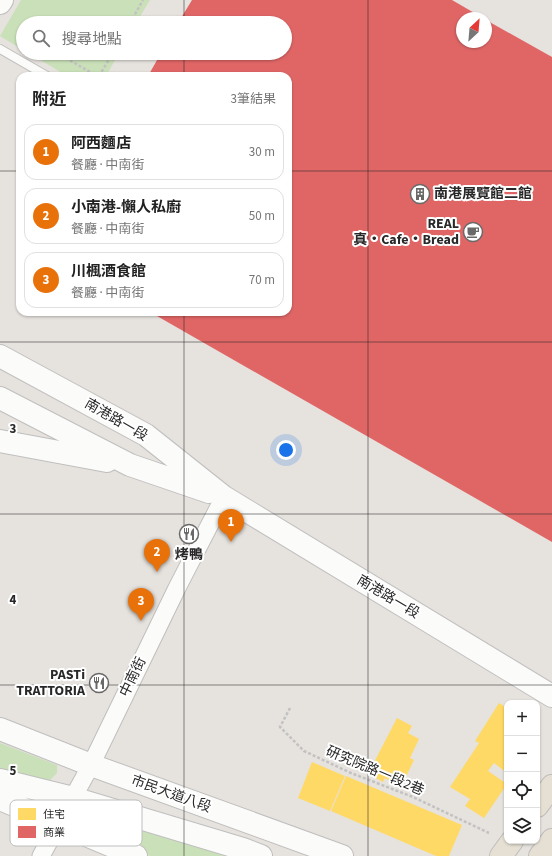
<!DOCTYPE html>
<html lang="zh-TW">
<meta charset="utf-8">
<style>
body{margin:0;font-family:"Source Sans 3","Noto Sans TC",sans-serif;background:#f2f2f2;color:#222}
.controls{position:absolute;right:12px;bottom:12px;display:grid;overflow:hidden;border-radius:8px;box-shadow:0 1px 3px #0004}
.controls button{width:36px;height:36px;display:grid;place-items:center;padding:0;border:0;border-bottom:1px solid #e0e0e0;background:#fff;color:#222;font:20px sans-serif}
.compass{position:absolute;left:456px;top:12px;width:36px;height:36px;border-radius:50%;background:#fff;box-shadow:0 1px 3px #0004;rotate:26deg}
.you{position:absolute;left:286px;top:450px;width:14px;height:14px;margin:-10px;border:3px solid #fff;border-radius:50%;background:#1a73e8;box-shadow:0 0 0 6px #1a73e833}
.badge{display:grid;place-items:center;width:26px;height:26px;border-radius:50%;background:#6a6968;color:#fff;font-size:13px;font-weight:700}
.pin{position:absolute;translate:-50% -33px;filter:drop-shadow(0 1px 2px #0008)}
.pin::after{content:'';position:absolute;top:21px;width:14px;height:12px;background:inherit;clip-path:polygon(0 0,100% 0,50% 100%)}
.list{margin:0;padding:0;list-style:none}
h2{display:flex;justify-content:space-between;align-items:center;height:52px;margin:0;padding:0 16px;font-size:17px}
h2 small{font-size:13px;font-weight:400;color:#767676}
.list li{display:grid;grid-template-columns:26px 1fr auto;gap:12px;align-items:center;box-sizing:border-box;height:56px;margin:0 8px 8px;padding:0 8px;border:1px solid #e0e0e0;border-radius:12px}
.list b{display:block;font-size:15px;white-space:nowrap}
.list p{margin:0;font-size:13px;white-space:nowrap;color:#767676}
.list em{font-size:13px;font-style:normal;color:#767676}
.icon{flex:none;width:22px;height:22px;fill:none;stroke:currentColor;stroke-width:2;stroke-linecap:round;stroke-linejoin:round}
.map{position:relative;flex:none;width:552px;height:856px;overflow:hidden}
.search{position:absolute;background:#fff;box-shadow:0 1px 3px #0004;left:16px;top:16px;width:276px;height:44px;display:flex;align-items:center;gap:10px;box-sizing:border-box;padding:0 14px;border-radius:22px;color:#767676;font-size:15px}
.panel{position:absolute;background:#fff;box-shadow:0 1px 3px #0004;left:16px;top:72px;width:276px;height:244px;border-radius:12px}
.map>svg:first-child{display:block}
.green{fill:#c9e0b8}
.homes{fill:#ffd966}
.shops{fill:#e06666}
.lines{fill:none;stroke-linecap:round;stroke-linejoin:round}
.lane-casing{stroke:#c0bfbf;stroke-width:10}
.street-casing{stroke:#c0bfbf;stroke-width:19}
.secondary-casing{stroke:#c0bfbf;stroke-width:24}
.primary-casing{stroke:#bfbdbc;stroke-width:24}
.path{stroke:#c3c2c2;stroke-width:2.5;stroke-dasharray:3 2;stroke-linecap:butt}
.lane{stroke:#fbfbfa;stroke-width:8}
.street{stroke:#fbfbfa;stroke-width:17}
.secondary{stroke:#fbfbfa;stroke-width:22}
.primary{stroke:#e5e0d3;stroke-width:22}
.grid{fill:none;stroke:#282828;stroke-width:1;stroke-opacity:0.55}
.labels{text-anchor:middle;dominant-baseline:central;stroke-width:4;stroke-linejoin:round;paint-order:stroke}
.poi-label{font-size:14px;font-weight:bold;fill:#282828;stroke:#fff;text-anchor:end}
.street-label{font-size:14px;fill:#282828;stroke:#fff}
.key{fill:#fff;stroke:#bebebe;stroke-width:1}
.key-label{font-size:11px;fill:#282828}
.grid-label{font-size:13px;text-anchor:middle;font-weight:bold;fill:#282828;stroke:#fff;stroke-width:4;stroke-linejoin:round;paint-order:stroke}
</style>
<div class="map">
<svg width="552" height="856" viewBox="0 0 552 856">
<rect width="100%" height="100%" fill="#e6e2de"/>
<!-- green -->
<path class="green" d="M21 0H150L136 23H23V50L0 36Z
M29 53H119L106 76H67Z
M0 743 57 765V773L50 780 0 772Z
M106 820 227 856H150L100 834Z"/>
<!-- homes -->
<path class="homes" d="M499 703 507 708V773L494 763 488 771 507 784 484 818 465 806 470 799 450 787 479 743 475 741Z
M397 718 412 726 408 733 419 739 410 758 414 760 401 787 385 778 383 782 368 774Z
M312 762 345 776 330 811 298 798Z
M346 776 462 825 449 856H436L331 811Z"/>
<!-- shops -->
<path class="shops" d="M192 0H452L483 18H462V42H486V20L552 57V542L150 312H288V76H148L161 53H285V23H178Z"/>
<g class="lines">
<!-- lane casing -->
<g class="lane-casing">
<path id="lane" d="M0 49 47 76"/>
</g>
<!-- street casing -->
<g class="street-casing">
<path id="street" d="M41 856 91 765 177 588 224 497"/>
</g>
<!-- secondary casing -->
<g class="secondary-casing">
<path id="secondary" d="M0 3 2 0
M0 356 146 435 224 497 552 696
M0 398 130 465 209 492
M0 441 107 461
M0 729 91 765 342 856
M0 780 73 798 243 849 261 856
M0 799 136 856"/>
</g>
<!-- primary casing -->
<g class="primary-casing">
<path id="primary" d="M537 806 552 786
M501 856 512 841
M540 856 552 840"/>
</g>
<!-- path -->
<path class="path" d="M130 23 143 0
M57 53 97 76
M99 76 113 53
M290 708 280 727 304 751 351 773 413 797 489 833"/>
<!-- lane -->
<use href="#lane" class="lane"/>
<!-- street -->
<use href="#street" class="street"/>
<!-- secondary -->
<use href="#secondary" class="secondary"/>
<!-- primary -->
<use href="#primary" class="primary"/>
</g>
<!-- grid -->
<path class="grid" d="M184 0V23M368 0V856M184 53V76M0 171H20M288 171H552M184 312V856M0 342H552M0 514H552M0 685H552"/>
<!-- icons -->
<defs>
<g id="building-ring" transform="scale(1)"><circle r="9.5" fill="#fff" stroke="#6a6968" stroke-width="1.5"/><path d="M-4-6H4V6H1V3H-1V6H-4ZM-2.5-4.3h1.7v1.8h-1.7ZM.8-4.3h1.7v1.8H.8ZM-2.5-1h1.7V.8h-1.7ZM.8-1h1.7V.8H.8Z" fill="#6a6968"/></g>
<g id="cafe-ring" transform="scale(1)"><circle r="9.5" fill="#fff" stroke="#6a6968" stroke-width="1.5"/><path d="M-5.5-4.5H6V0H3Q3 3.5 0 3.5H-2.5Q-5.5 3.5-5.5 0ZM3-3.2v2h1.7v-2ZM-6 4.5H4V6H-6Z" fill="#6a6968"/></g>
<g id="restaurant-ring" transform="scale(1)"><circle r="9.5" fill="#fff" stroke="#6a6968" stroke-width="1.5"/><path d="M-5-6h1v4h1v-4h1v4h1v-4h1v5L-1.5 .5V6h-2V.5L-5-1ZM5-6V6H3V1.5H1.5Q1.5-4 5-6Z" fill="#6a6968"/></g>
</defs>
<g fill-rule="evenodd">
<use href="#building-ring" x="420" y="194"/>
<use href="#cafe-ring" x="473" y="232"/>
<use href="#restaurant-ring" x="189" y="534"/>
<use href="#restaurant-ring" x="99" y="683"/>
</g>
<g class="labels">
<!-- poi labels -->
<g class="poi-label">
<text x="434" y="194" text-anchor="start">南港展覽館二館</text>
<text x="459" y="224">REAL<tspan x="459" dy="16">真‧Cafe‧Bread</tspan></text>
<text x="189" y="555" text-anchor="middle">烤鴨</text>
<text x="85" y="675">PASTi<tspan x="85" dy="16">TRATTORIA</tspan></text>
</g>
<!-- street labels -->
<g class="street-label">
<text transform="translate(116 420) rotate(30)">南港路一段</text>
<text transform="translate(388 597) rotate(31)">南港路一段</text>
<text transform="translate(133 677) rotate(-64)">中南街</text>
<text transform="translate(375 771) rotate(23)">研究院路一段2巷</text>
<text transform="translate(171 794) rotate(20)">市民大道八段</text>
</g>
</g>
<!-- legend -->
<rect x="10" y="800" width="132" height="46" rx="6" class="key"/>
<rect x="18" y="808" width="18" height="12" fill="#ffd966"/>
<rect x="18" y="826" width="18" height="12" fill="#e06666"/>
<g class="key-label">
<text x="43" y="818">住宅</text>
<text x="43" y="836">商業</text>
</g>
<g class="grid-label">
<text x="13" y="433">3</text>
<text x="13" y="604">4</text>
<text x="13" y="775">5</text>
</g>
</svg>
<div class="controls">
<button>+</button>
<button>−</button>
<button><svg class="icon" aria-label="locate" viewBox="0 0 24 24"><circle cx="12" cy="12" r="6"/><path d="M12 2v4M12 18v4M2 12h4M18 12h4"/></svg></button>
<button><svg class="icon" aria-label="layers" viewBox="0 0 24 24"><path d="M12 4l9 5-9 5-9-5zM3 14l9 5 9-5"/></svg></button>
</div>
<svg class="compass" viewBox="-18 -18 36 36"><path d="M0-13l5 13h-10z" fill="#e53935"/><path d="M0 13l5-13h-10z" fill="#767676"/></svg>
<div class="you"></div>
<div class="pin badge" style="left:231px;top:542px;background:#e8710a">1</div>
<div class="pin badge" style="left:157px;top:572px;background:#e8710a">2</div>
<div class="pin badge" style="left:141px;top:621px;background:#e8710a">3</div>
<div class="search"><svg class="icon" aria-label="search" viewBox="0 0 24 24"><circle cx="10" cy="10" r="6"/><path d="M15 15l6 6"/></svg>搜尋地點</div>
<section class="panel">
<h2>附近<small>3筆結果</small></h2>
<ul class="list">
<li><span class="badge" style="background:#e8710a">1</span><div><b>阿西麵店</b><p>餐廳 · 中南街</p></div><em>30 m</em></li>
<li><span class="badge" style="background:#e8710a">2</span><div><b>小南港-懶人私廚</b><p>餐廳 · 中南街</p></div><em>50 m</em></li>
<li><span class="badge" style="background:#e8710a">3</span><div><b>川楓酒食館</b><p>餐廳 · 中南街</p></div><em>70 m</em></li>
</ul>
</section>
</div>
